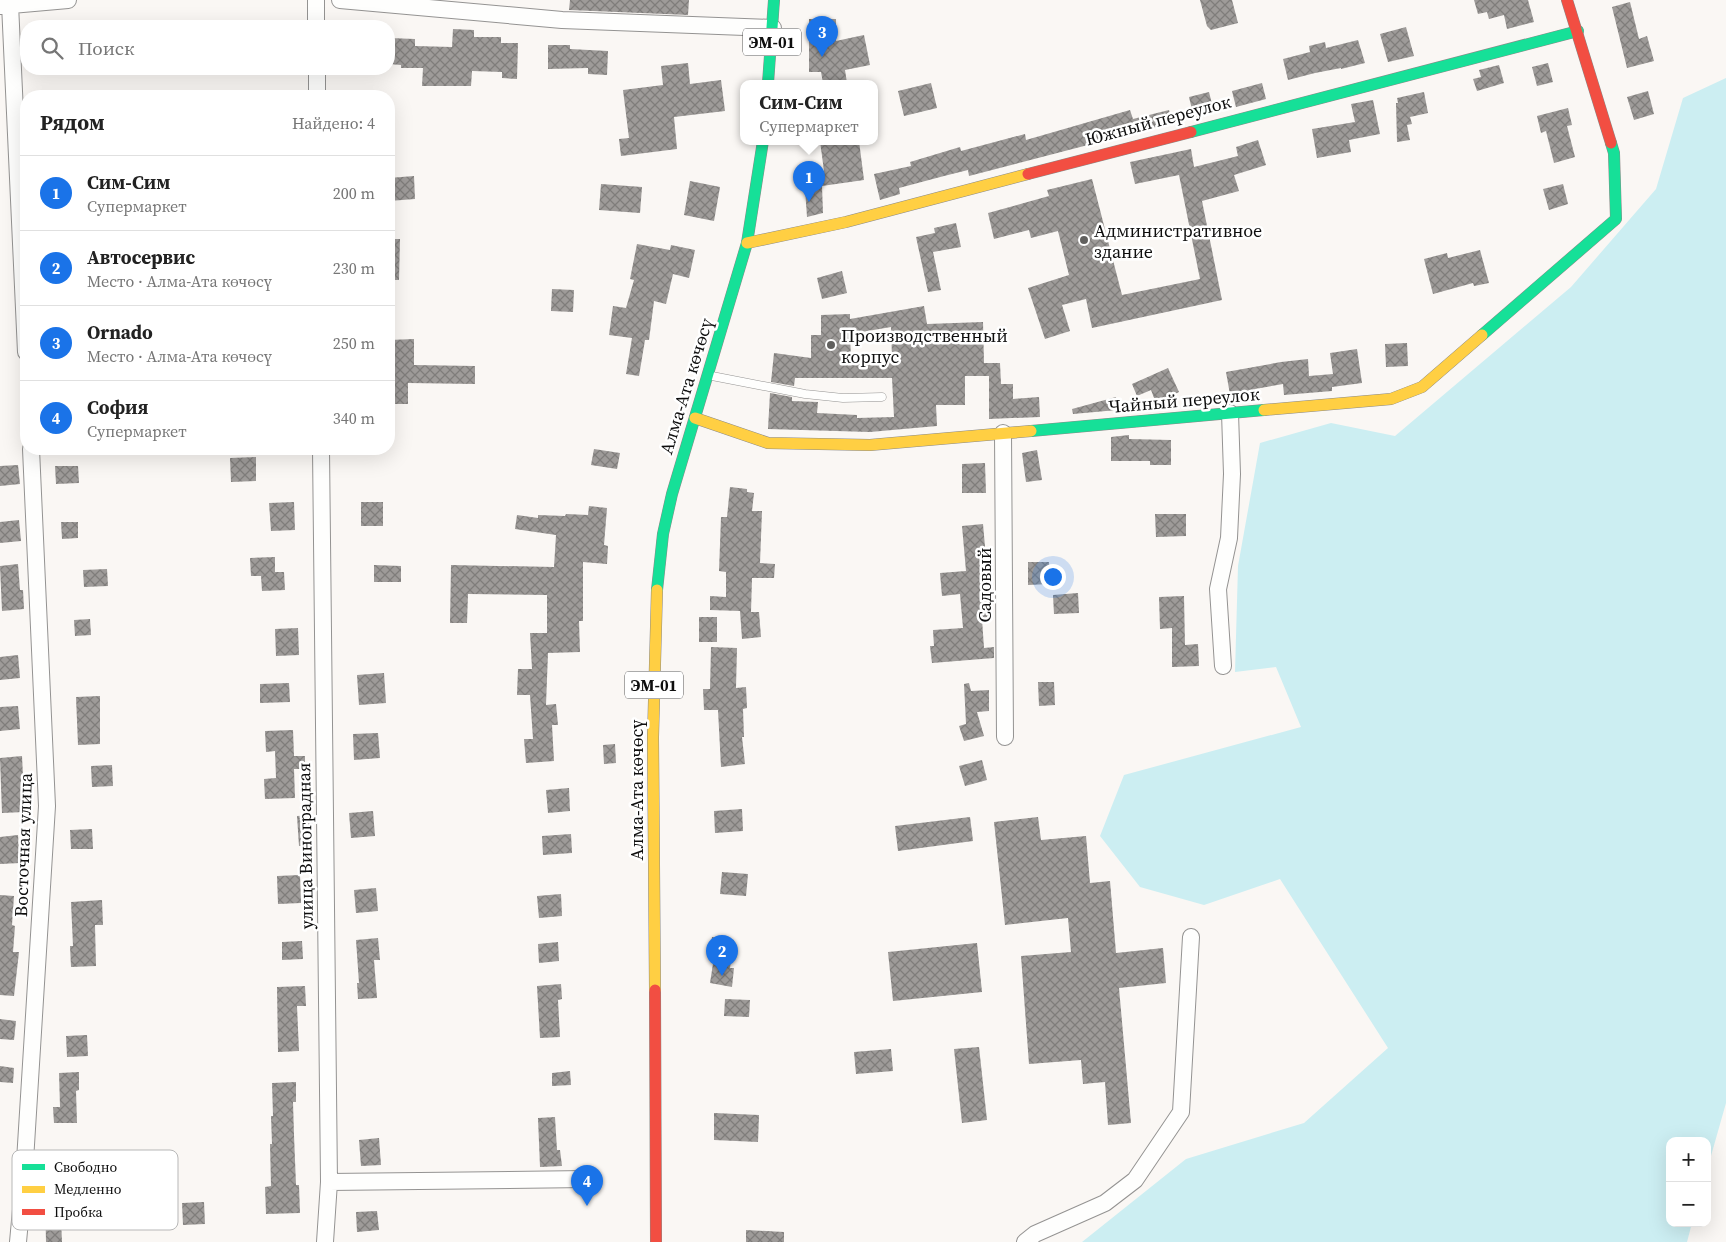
<!DOCTYPE html>
<html lang="ru">
<meta charset="utf-8">
<style>
body{margin:0;font-family:"Source Serif 4",serif;background:#f6f6f6;color:#222}
.controls{position:absolute;right:15px;bottom:15px;display:grid;overflow:hidden;border-radius:10px;box-shadow:0 5px 20px #0002}
.controls button{width:45px;height:45px;display:grid;place-items:center;padding:0;border:0;border-bottom:1px solid #e0e0e0;background:#fff;color:#222;font:25px sans-serif}
.you{position:absolute;left:1052px;top:576px;width:18px;height:18px;margin:-12px;border:4px solid #fff;border-radius:50%;background:#1a73e8;box-shadow:0 0 0 8px #1a73e833}
.badge{display:grid;place-items:center;width:32px;height:32px;border-radius:50%;background:#1a73e8;color:#fff;font-size:16px;font-weight:700}
.pin{position:absolute;translate:-50% -41px;filter:drop-shadow(0 1px 2px #0008)}
.pin::after{content:'';position:absolute;top:26px;width:18px;height:15px;background:inherit;clip-path:polygon(0 0,100% 0,50% 100%)}
.popup{position:absolute;left:740px;top:80px;width:138px;height:65px;box-sizing:border-box;display:grid;place-content:center;border-radius:10px;background:#fff;filter:drop-shadow(0 1px 4px #0005);font-size:16px;white-space:nowrap;color:#767676}
.popup b{font-size:19px;color:#222}
.popup::after{content:'';position:absolute;left:50%;top:100%;margin-left:-10px;border:10px solid transparent;border-top-color:#fff}
.list{margin:0;padding:0;list-style:none}
h2{display:flex;justify-content:space-between;align-items:center;height:65px;margin:0;padding:0 20px;font-size:21px}
h2 small{font-size:16px;font-weight:400;color:#767676}
.list li{display:grid;grid-template-columns:32px 1fr auto;gap:15px;align-items:center;box-sizing:border-box;height:75px;padding:0 20px;border-top:1px solid #e0e0e0}
.list b{display:block;font-size:19px;white-space:nowrap}
.list p{margin:0;font-size:16px;white-space:nowrap;color:#767676}
.list em{font-size:16px;font-style:normal;color:#767676}
.icon{flex:none;width:28px;height:28px;fill:none;stroke:currentColor;stroke-width:2;stroke-linecap:round;stroke-linejoin:round}
.map{position:relative;flex:none;width:1726px;height:1242px;overflow:hidden}
.search{position:absolute;background:#fff;box-shadow:0 5px 20px #0002;left:20px;top:20px;width:375px;height:55px;display:flex;align-items:center;gap:12px;box-sizing:border-box;padding:0 18px;border-radius:20px;color:#767676;font-size:19px}
.panel{position:absolute;background:#fff;box-shadow:0 5px 20px #0002;left:20px;top:90px;width:375px;height:365px;border-radius:20px}
.map>svg:first-child{display:block}
.water{fill:#cceef2}
.building{fill:url(#building-cross-hatch);fill-rule:evenodd}
.lines{fill:none;stroke-linecap:round;stroke-linejoin:round}
.lane-casing{stroke:#949392;stroke-width:9}
.street-casing{stroke:#949392;stroke-width:18}
.fast-casing{stroke:#8b8a88;stroke-width:12}
.slow-casing{stroke:#8b8a88;stroke-width:12}
.jam-casing{stroke:#8b8a88;stroke-width:12}
.lane{stroke:#fefefd;stroke-width:8}
.street{stroke:#fefefd;stroke-width:16}
.fast{stroke:#16e098;stroke-width:11}
.slow{stroke:#ffcf43;stroke-width:11}
.jam{stroke:#f24e42;stroke-width:11}
.poi-dot{fill:#61605e;stroke:#fff;stroke-width:2}
.labels{text-anchor:middle;dominant-baseline:central;stroke-width:5;stroke-linejoin:round;paint-order:stroke}
.shield{fill:#fff;stroke:#565656;stroke-width:1}
.shield-label{font-size:16px;font-weight:bold;fill:#0e0e0e}
.street-label{font-size:18px;fill:#0e0e0e;stroke:#fff}
.poi-label{font-size:18px;fill:#0e0e0e;stroke:#fff;text-anchor:start}
.key{fill:#fff;stroke:#b7b7b7;stroke-width:1}
.key-label{font-size:14px;fill:#0e0e0e}
</style>
<div class="map">
<svg width="1726" height="1242" viewBox="0 0 1726 1242">
<defs>
<pattern id="building-cross-hatch" width="8" height="8" patternUnits="userSpaceOnUse" patternTransform="scale(1.25)"><rect width="8" height="8" fill="#9e9b99"/><path d="M0 0l8 8M0 8l8-8" fill="none" stroke="#7f7d7b"/></pattern>
</defs>
<rect width="100%" height="100%" fill="#faf7f4"/>
<!-- water -->
<path class="water" d="M1726 78V1103L1707 1170V1141H1670V1223H1692L1687 1242H1082L1186 1159 1304 1123 1388 1048 1280 879 1204 905 1140 887 1100 836 1124 775 1301 727 1276 667 1235 672 1238 566 1260 443 1331 423 1395 436 1571 287 1656 189 1683 98Z"/>
<!-- building -->
<path class="building" d="M570 0H689L688 15 569 10Z
M1200 0H1232L1238 23 1211 30 1207 26Z
M1474 0H1528L1534 22 1507 29 1504 15 1489 19 1487 12 1478 14Z
M1630 2 1639 39 1647 36 1654 61 1627 68 1612 7Z
M809 19H836V41L864 35 870 65 845 70 847 83H823L821 72H809Z
M1406 27 1414 56 1388 62 1380 34Z
M453 29 474 30V37H501V43H518L517 79 502 78V72L472 71 471 86H422L423 68H401V65L389 64V38L415 39V46L452 47Z
M1358 40 1365 63 1341 69V68L1315 73 1288 80 1283 59 1310 52 1309 46 1325 42 1326 48Z
M548 45H570V49L608 51 607 75 588 74V68L548 69Z
M688 63 690 84 721 80 725 111 674 117 677 149 621 156 619 139 629 138 623 90 663 85 661 66Z
M1548 63 1553 82 1537 86 1532 67Z
M1499 65 1504 83 1477 91 1473 79 1481 77 1479 70Z
M931 83 937 108 904 116 898 91Z
M1262 83 1266 99 1236 107 1232 91Z
M1648 91 1654 114 1634 120 1627 97Z
M1209 92 1214 112 1194 118 1189 97Z
M1424 92 1428 113 1410 117 1412 124 1407 125 1410 140 1397 142 1396 103H1398L1397 98Z
M1373 100 1380 134 1349 140 1351 152 1317 158 1312 129 1355 122 1351 104Z
M1568 108 1572 125 1567 126 1575 157 1554 163 1546 131 1541 133 1537 116Z
M1130 110 1133 119 1169 110 1172 123 969 176 968 170 944 176 899 188 900 194 880 200 874 174 911 166 910 162 960 147 961 151 1025 134 1026 140Z
M1258 140 1266 165 1234 175 1239 191 1202 201 1222 300 1092 328 1086 299 1062 305 1070 331 1045 339 1028 288 1069 275 1058 231 1031 238 1029 230 994 239 988 213 1049 196 1047 190 1092 179 1122 295 1200 279 1179 175 1135 184 1130 162 1191 149 1194 167 1238 156 1236 147Z
M820 141H859L864 180 822 186 823 213 807 217 804 174 824 171Z
M414 176 415 199 389 201V178Z
M690 181 720 187 714 221 684 215Z
M601 184 642 187 640 213 599 210Z
M1563 184 1568 204 1549 210 1543 189Z
M956 223 961 247 933 252 941 290 928 292 916 237 935 233 934 228Z
M389 239H400L399 280H389Z
M637 244 670 250 671 245 695 250 689 278 673 274 666 304 654 301 649 340H645L639 376 626 374 632 338 609 335 613 306 626 308 634 280 630 279Z
M1480 250 1489 283 1474 286 1473 283 1433 294 1424 259 1447 253 1448 258Z
M842 271 847 293 822 299 817 278Z
M552 289 574 290 573 312 551 311Z
M924 306 927 324 983 322 984 363H1000L1001 384H1013V399L1039 397 1040 417 989 419V376H965V405H936L937 426 870 432 768 429 770 393 792 397V401L818 402 817 413 857 415V418L894 417 892 378H795L794 386 771 382 774 353 811 358V335H821V315L850 314V319ZM891 327 892 358 851 359 850 334Z
M414 339V365L475 366V384L408 383V404H390L391 372H389V340Z
M1407 343 1408 366 1386 367 1385 344Z
M1357 349 1362 383 1332 387V391L1284 395 1283 384 1255 389 1256 398 1231 400 1226 372 1281 362 1308 359 1309 376 1333 374 1330 353Z
M1168 368 1179 392 1156 403 1151 390 1137 396 1132 384Z
M1116 397 1117 410 1073 414 1072 409Z
M1129 435V439L1171 440V465H1150V461H1111V437Z
M594 449 620 453 617 469 591 465Z
M1037 450 1042 480 1026 482 1022 453Z
M256 457V481L231 482 230 458Z
M985 463 986 493H962V464Z
M18 465 20 484 0 486V466Z
M55 466H78L79 483 56 484Z
M730 487 747 489V492L754 493 752 511H762L760 563 775 564 774 578H752L751 612H759L761 637 742 639 740 611 710 610V596L726 597V572L719 571 721 517H727Z
M294 502 295 530 271 531 269 503Z
M361 502H383V526H361Z
M589 506 607 508 604 545 608 546 607 564 583 562V621H579L580 652 548 653 546 705 556 704 558 725H552L554 761 526 763 524 739H533L530 695H517L518 669H532L530 633H547V595L468 594 467 623H450L451 565 554 567 556 535 515 529 517 515 538 518V515L565 516 566 514 588 515Z
M1155 514H1186V536L1156 537Z
M19 520 21 541 0 543V522Z
M61 522H78V538L62 539Z
M983 524 987 569H990L991 585H987L989 618 982 619 984 648 994 647V658L932 663 930 646H934L933 630 963 628 960 594 942 596 940 573 966 571 962 526Z
M275 557V572H284L285 590 262 591 261 576H251L250 558Z
M1028 562H1049L1050 584 1028 585Z
M18 564 20 590H23L24 609 2 611 0 566Z
M374 565 401 566V582H374Z
M107 569 108 586 84 587 83 570Z
M1078 593 1079 613 1054 614 1053 595Z
M1184 596 1185 645 1198 644 1199 666 1172 667V628L1160 629 1159 597Z
M699 617H717V642H699Z
M90 619 91 635 75 636 74 620Z
M298 628 299 655 276 656 275 629Z
M711 647 737 648 736 688 746 687 747 708 743 709 744 737H742L745 764 721 767 718 710H704L703 689H710Z
M18 655 20 678 0 680V657Z
M384 673 386 703 359 705 357 675Z
M1038 682H1054L1055 705 1039 706Z
M289 683 290 702 260 703V684Z
M969 683 971 691 989 690V711L977 712 984 736 964 741 959 726 966 724 964 684Z
M100 696V744L78 745 76 697Z
M18 706 20 729 0 731V707Z
M293 730 294 756H305V769H294L295 798 265 799 264 779 276 778 275 751 266 752 265 731Z
M378 733 380 758 354 760 353 734Z
M615 744 616 763 604 764 603 745Z
M22 756 23 776 21 777 24 812 2 813 0 758Z
M982 760 987 780 965 786 959 766Z
M112 765 113 786 92 787 91 766Z
M569 788 570 811 548 813 546 790Z
M742 809 743 831 715 833 714 811Z
M373 811 375 836 351 838 349 813Z
M312 815 313 845 299 846 297 816Z
M970 817 973 841 898 851 895 826Z
M1038 817 1041 840 1086 836 1090 883 1110 881 1116 953 1163 948 1166 983 1119 988 1131 1123 1108 1125 1105 1082 1083 1084 1081 1060 1029 1064 1021 956 1071 952 1068 918 1005 925 994 822Z
M92 829 93 849H71L70 830Z
M571 834 572 853 543 855 542 836Z
M18 835 20 863 0 864V837Z
M722 872 748 874 746 896 720 894Z
M300 875 301 903 278 904 277 876Z
M376 888 378 911 356 913 354 890Z
M561 894 562 916 539 918 537 896Z
M0 895 14 896 12 925 15 926 13 952H19L14 996 0 995Z
M102 900 103 925H95L96 966 71 967 70 946H73L71 902Z
M712 937 734 940 730 968H734L732 987 710 983 714 957 709 956Z
M378 938 380 960H374L377 998 358 999 357 983H359L356 940Z
M302 941 303 959 282 960V942Z
M558 942 559 961 539 963 538 944Z
M977 943 982 992 893 1001 888 952Z
M561 984 562 999 558 1000 560 1037 540 1038 537 986Z
M305 986 306 1006H297L299 1051 278 1052 277 987Z
M725 999 750 1000 749 1017 724 1016Z
M0 1019 16 1021 14 1040 0 1039Z
M87 1035 88 1056 67 1057 66 1036Z
M979 1047 987 1120 962 1123 954 1049Z
M891 1049 893 1071 856 1074 854 1052Z
M0 1066 14 1068 13 1083 0 1082Z
M570 1071 571 1085 552 1086V1073Z
M79 1072V1090L76 1091 77 1123H54L53 1107H60L59 1073Z
M296 1082V1102H293L294 1135 296 1185H299L300 1213 266 1214 265 1187 271 1186 270 1144H272L271 1116H273L272 1083Z
M714 1113 759 1115 758 1142 714 1140Z
M555 1117 557 1150H560L562 1166 540 1167 538 1118Z
M379 1138 381 1165 361 1166 359 1140Z
M78 1157 79 1175H69L70 1220H61L62 1242H46L45 1195H54L52 1158Z
M204 1202 205 1224 183 1225 182 1203Z
M377 1211 379 1230 357 1232 356 1212Z
M746 1230 784 1232V1242H746Z"/>
<g class="lines">
<!-- lane casing -->
<g class="lane-casing">
<path id="lane" d="M712 376 805 394 843 398 882 397"/>
</g>
<!-- street casing -->
<g class="street-casing">
<path id="street" d="M316 0V26
M340 0 562 20 773 28
M10 4 26 352
M0 6 68 0
M317 69V96
M1003 433 1005 737
M321 449 329 1182 325 1242
M1223 666 1218 589 1229 538 1232 474 1230 413
M329 1182 587 1179
M18 1242 24 1177 47 806 31 449
M1025 1242 1035 1234 1105 1203 1135 1180 1181 1112 1191 937"/>
</g>
<!-- fast casing -->
<g class="fast-casing">
<path id="fast" d="M768 83 774 0
M1191 132 1578 31
M1482 335 1616 219 1614 153 1611 143
M1031 431 1264 410
M657 590 663 534 672 494 747 243 763 141"/>
</g>
<!-- slow casing -->
<g class="slow-casing">
<path id="slow" d="M747 243 846 222 1028 174
M1264 410 1391 399 1422 387 1482 335
M695 418 768 443 870 445 1031 431
M655 990 653 737 657 590"/>
</g>
<!-- jam casing -->
<g class="jam-casing">
<path id="jam" d="M1567 0 1611 143
M1028 174 1191 132
M655 990 656 1242"/>
</g>
<!-- lane -->
<use href="#lane" class="lane"/>
<!-- street -->
<use href="#street" class="street"/>
<!-- fast -->
<use href="#fast" class="fast"/>
<!-- slow -->
<use href="#slow" class="slow"/>
<!-- jam -->
<use href="#jam" class="jam"/>
</g>
<!-- markers -->
<g class="poi-dot">
<circle cx="1084" cy="240" r="5"/>
<circle cx="831" cy="345" r="5"/>
</g>
<g class="labels">
<!-- shield labels -->
<g class="shield">
<rect x="743" y="28.5" width="58" height="27" rx="4"/>
<rect x="625" y="671.5" width="58" height="27" rx="4"/>
</g>
<g class="shield-label">
<text x="772" y="42">ЭМ-01</text>
<text x="654" y="685">ЭМ-01</text>
</g>
<!-- street labels -->
<g class="street-label">
<text transform="translate(1158 120) rotate(-15)">Южный переулок</text>
<text transform="translate(686 386) rotate(-73)">Алма-Ата көчөсү</text>
<text transform="translate(1184 400) rotate(-5)">Чайный переулок</text>
<text transform="translate(984 585) rotate(-90)">Садовый</text>
<text transform="translate(636 790) rotate(-90)">Алма-Ата көчөсү</text>
<text transform="translate(23 845) rotate(-88)">Восточная улица</text>
<text transform="translate(305 846) rotate(-91)">улица Виноградная</text>
</g>
<!-- poi labels -->
<g class="poi-label">
<text x="1094" y="230">Административное<tspan x="1094" dy="21">здание</tspan></text>
<text x="841" y="335">Производственный<tspan x="841" dy="21">корпус</tspan></text>
</g>
</g>
<!-- legend -->
<rect x="12" y="1150" width="166" height="80" rx="8" class="key"/>
<rect x="22" y="1164" width="23" height="6" fill="#16e098"/>
<rect x="22" y="1186" width="23" height="7" fill="#ffcf43"/>
<rect x="22" y="1209" width="23" height="6" fill="#f24e42"/>
<g class="key-label">
<text x="54" y="1172">Свободно</text>
<text x="54" y="1194">Медленно</text>
<text x="54" y="1217">Пробка</text>
</g>
</svg>
<div class="controls">
<button>+</button>
<button>−</button>
</div>
<div class="you"></div>
<div class="pin badge" style="left:809px;top:202px">1</div>
<div class="popup"><b>Сим-Сим</b>Супермаркет</div>
<div class="pin badge" style="left:722px;top:976px">2</div>
<div class="pin badge" style="left:822px;top:57px">3</div>
<div class="pin badge" style="left:587px;top:1206px">4</div>
<div class="search"><svg class="icon" aria-label="search" viewBox="0 0 24 24"><circle cx="10" cy="10" r="6"/><path d="M15 15l6 6"/></svg>Поиск</div>
<section class="panel">
<h2>Рядом<small>Найдено: 4</small></h2>
<ul class="list">
<li><span class="badge">1</span><div><b>Сим-Сим</b><p>Супермаркет</p></div><em>200 m</em></li>
<li><span class="badge">2</span><div><b>Автосервис</b><p>Место · Алма-Ата көчөсү</p></div><em>230 m</em></li>
<li><span class="badge">3</span><div><b>Ornado</b><p>Место · Алма-Ата көчөсү</p></div><em>250 m</em></li>
<li><span class="badge">4</span><div><b>София</b><p>Супермаркет</p></div><em>340 m</em></li>
</ul>
</section>
</div>
